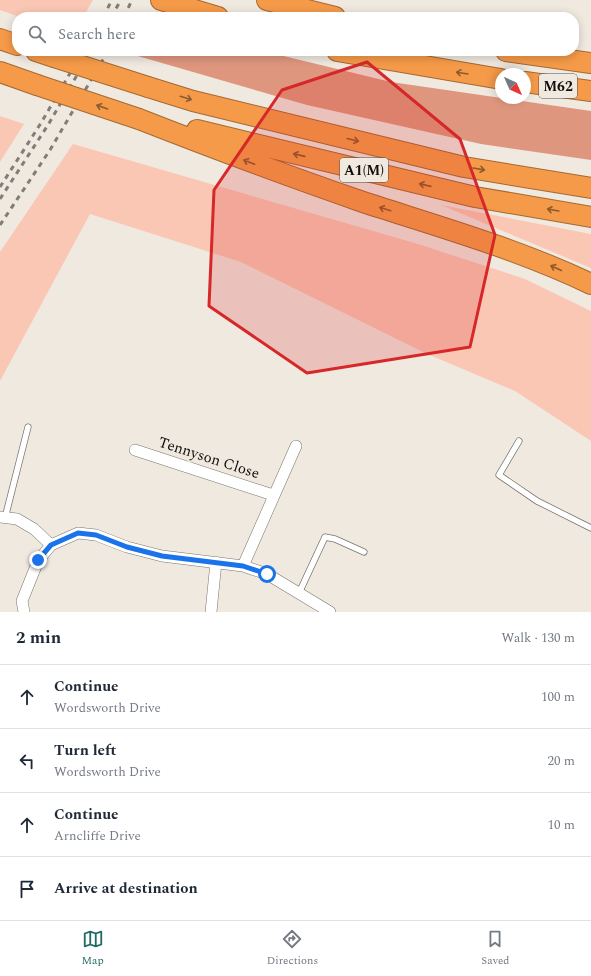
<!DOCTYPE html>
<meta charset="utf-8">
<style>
body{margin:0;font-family:Spectral,serif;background:#f6f6f7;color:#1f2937}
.compass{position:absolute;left:495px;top:68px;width:36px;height:36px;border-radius:50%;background:#fff;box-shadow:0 2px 10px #0003;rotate:135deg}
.stop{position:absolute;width:12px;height:12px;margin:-9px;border:3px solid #1a73e8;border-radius:50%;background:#fff}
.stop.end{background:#1a73e8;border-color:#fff;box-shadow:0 1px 4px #0008}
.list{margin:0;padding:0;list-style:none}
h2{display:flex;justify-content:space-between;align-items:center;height:52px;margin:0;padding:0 16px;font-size:17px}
h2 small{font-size:13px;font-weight:400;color:#747a83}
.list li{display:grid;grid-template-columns:26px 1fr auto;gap:12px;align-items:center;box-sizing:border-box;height:64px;padding:0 16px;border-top:1px solid #e0e1e3}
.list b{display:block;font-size:15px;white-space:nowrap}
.list p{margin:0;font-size:13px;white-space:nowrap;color:#747a83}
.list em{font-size:13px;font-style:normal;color:#747a83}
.icon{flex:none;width:22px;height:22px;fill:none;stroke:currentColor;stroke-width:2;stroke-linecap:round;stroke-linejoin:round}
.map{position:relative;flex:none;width:591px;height:612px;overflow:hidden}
.search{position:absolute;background:#fff;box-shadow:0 2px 10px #0003;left:12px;right:12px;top:12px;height:44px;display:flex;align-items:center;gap:10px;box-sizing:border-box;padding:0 14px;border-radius:16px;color:#747a83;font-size:15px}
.sheet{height:308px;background:#fff}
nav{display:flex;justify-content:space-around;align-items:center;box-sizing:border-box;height:56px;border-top:1px solid #e0e1e3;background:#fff;font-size:11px;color:#747a83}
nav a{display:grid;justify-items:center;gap:2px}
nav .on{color:#216b65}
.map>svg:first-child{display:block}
.green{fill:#fbc7b5}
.forest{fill:#df967e}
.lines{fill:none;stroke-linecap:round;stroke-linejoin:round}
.lane-casing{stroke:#79756c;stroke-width:7}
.street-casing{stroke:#79756c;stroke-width:12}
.highway-casing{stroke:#a56933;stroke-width:22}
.lane{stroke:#fff;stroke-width:5.5}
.street{stroke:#fff;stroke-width:11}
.highway{stroke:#f59a48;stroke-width:20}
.rail{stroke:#817d77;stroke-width:3;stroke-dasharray:5 5;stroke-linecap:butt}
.highway-bridge-casing{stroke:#a56933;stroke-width:22;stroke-linecap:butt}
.highway-bridge{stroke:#f59a48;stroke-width:20}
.oneway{stroke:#8e5b2d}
.route{stroke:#1a73e8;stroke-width:5}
.marked{fill:#d62828;fill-opacity:0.2;stroke:#d62828;stroke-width:3;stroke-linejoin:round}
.labels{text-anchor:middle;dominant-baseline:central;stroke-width:4;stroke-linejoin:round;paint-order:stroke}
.shield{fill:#efe9e0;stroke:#53504b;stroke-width:1}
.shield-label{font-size:14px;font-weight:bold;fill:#100e0b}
.street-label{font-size:15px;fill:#100e0b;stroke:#efe9e0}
</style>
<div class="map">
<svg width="591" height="612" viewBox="0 0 591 612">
<rect width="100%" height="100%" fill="#efe9e0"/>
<!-- green -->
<path class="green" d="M0 0H93L83 17H20L0 10Z
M0 116 24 124 0 162Z
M73 144 418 244 525 279 591 311V441L515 391 425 353 241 262 90 214 0 381V252Z
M441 205 591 234V268Z"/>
<!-- forest -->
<path class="forest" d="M263 51 391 82 591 111V160L481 144 307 105 124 52Z"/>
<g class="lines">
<!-- lane casing -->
<g class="lane-casing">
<path id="lane" d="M519 441 499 475 537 501 591 528
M5 518 28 427
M299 593 325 537 335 539 364 552"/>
</g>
<!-- street casing -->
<g class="street-casing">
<path id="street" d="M135 450 273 495
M0 517 17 519 34 529 51 545
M243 566 296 446
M24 612 22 601 38 561 51 545 78 533 96 535 127 547 162 556 243 566 267 574 330 612
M211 612 216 562"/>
</g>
<!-- highway casing -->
<g class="highway-casing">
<path id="highway" d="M161 0 218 17
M267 0 335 17
M0 39 17 45
M36 51 54 57
M337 51 501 79
M506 51 591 63
M0 72 37 85
M525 82 591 91
M148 87 193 101 464 167 591 188
M139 119C213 148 288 176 363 202 440 227 518 249 591 284
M197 130 475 197 591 217"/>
</g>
<!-- lane -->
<use href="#lane" class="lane"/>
<!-- street -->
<use href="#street" class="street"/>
<!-- highway -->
<use href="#highway" class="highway"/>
<!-- rail -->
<path class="rail" d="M103 17 112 0
M111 17 121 0
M124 17 132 0
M0 187 41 123 83 51
M0 199 48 125 91 51
M0 225 50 150 108 51"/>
<!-- highway-bridge casing -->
<g class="highway-bridge-casing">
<path id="highway-bridge" d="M54 57 148 87
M37 85 139 119"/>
</g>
<!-- highway-bridge -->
<use href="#highway-bridge" class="highway-bridge"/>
</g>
<!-- one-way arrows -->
<defs><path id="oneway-shaft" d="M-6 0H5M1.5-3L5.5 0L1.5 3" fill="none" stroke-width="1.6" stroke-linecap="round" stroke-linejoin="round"/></defs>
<g class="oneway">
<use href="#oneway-shaft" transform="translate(462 73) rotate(-171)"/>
<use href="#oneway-shaft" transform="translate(186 98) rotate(17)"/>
<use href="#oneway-shaft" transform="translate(102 107) rotate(-161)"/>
<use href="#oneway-shaft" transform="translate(353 140) rotate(14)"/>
<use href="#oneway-shaft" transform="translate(299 155) rotate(-167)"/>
<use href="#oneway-shaft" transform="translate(249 162) rotate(-159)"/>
<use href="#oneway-shaft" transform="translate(479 169) rotate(10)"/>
<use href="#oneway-shaft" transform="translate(425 185) rotate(-167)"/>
<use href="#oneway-shaft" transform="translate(385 209) rotate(-163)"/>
<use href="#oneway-shaft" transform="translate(553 210) rotate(-170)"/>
<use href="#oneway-shaft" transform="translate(556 268) rotate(-156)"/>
</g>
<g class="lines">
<!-- route -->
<path class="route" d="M38 560 51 545 78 533 96 535 127 547 162 556 243 566 267 574"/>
</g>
<!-- marked area -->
<path class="marked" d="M367 62 460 139 495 235 470 347 307 373 209 306 214 190 282 90Z"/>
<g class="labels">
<!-- shield labels -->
<g class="shield">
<rect x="539" y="74" width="38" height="24" rx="3"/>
<rect x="340" y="158" width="48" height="24" rx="3"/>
</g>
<g class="shield-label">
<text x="558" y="86">M62</text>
<text x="364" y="170">A1(M)</text>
</g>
<!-- street labels -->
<g class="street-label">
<text transform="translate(209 458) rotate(18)">Tennyson Close</text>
</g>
</g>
</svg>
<svg class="compass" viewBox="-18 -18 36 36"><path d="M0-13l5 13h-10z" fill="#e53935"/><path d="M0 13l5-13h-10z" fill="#747a83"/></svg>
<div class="stop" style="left:267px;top:574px"></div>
<div class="stop end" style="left:38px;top:560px"></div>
<div class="search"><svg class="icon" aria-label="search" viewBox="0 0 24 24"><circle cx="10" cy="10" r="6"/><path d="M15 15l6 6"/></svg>Search here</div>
</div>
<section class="sheet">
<h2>2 min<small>Walk · 130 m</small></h2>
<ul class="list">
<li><svg class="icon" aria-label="ahead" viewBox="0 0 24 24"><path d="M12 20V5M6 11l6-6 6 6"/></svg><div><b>Continue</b><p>Wordsworth Drive</p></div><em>100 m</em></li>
<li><svg class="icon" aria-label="left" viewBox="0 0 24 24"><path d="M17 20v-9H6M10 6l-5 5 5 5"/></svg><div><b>Turn left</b><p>Wordsworth Drive</p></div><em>20 m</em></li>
<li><svg class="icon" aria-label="ahead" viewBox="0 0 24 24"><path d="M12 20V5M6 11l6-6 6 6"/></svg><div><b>Continue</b><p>Arncliffe Drive</p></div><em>10 m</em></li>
<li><svg class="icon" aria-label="arrive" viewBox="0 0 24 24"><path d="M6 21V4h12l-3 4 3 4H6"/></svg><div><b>Arrive at destination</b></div></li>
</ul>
</section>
<nav>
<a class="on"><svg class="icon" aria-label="map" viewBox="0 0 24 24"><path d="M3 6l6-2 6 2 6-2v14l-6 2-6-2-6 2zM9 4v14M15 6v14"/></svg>Map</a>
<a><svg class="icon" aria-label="directions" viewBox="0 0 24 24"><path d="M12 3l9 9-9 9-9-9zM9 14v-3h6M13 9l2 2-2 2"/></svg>Directions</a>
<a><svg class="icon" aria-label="saved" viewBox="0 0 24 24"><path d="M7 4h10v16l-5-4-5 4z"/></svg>Saved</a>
</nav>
